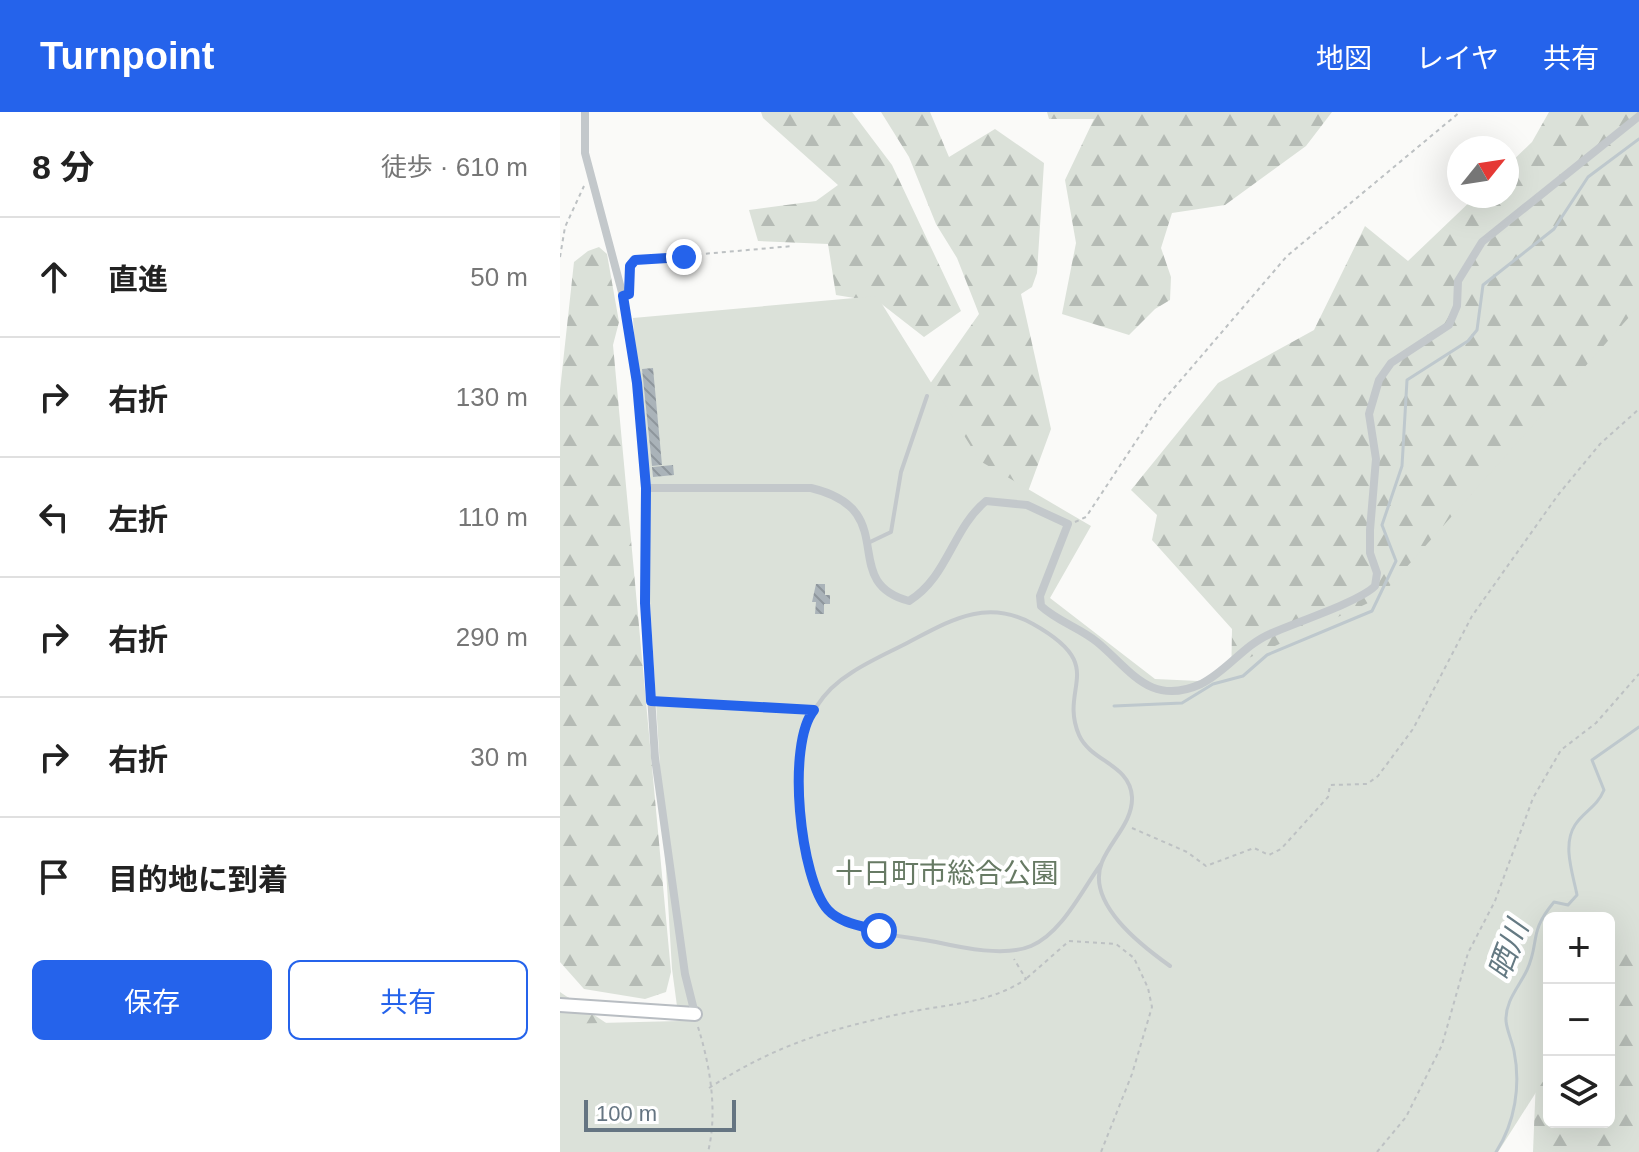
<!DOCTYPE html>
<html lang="ja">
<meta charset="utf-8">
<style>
body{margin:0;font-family:Helvetica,"Noto Sans JP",sans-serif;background:#f6f6f6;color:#222}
.controls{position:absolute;right:24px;bottom:24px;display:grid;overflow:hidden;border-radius:12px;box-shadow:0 8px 32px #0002}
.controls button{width:72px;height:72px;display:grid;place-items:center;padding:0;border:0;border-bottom:2px solid #e0e0e0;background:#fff;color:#222;font:40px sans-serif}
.compass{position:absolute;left:887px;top:24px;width:72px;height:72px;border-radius:50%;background:#fff;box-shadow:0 8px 32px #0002;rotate:60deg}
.scale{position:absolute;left:24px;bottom:20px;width:152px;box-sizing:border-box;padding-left:8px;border:4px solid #657582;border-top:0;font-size:22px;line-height:28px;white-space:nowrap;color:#657582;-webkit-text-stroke:6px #fff;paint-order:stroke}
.stop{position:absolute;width:24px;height:24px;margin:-18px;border:6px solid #2563eb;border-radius:50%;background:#fff}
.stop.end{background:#2563eb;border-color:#fff;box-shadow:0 2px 8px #0008}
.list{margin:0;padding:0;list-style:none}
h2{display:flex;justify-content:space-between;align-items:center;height:104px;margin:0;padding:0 32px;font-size:34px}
h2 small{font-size:26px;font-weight:400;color:#767676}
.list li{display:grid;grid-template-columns:52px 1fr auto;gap:24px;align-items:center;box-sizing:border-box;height:120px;padding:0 32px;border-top:2px solid #e0e0e0}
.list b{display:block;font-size:30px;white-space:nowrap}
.list em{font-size:26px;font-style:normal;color:#767676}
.actions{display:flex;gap:16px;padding:24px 32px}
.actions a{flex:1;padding:18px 0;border:2px solid #2563eb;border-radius:12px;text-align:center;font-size:28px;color:#2563eb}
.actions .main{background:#2563eb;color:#fff}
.icon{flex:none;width:44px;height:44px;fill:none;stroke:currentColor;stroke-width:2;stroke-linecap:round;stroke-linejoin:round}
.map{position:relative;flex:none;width:1079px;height:1040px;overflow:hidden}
header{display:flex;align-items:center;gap:48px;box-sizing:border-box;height:112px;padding:0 40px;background:#2563eb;color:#fff}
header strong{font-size:38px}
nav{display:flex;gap:44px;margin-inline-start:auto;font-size:28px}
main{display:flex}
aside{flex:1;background:#fff}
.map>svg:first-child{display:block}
.forest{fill:url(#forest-firs)}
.green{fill:#dbe1d9}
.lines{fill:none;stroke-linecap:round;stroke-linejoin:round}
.stream{stroke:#bec8cd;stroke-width:3}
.building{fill:url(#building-back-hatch)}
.secondary-casing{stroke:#b8bdc2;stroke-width:16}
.path{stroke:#bdc1c3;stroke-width:2;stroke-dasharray:4 4;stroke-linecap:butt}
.lane{stroke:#c3c8cb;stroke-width:4}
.street{stroke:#c3c8cb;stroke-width:8}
.secondary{stroke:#fff;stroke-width:12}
.route{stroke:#2563eb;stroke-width:10}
.labels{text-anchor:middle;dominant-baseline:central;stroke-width:8;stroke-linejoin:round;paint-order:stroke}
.park-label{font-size:28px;fill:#677a64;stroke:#fff}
.water-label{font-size:30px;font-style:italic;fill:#657a83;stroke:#fff}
</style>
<header>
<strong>Turnpoint</strong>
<nav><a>地図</a><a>レイヤ</a><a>共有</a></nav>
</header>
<main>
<aside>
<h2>8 分<small>徒歩 · 610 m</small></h2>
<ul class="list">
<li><svg class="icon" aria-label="ahead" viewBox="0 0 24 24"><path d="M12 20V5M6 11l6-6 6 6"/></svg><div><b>直進</b></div><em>50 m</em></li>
<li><svg class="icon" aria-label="right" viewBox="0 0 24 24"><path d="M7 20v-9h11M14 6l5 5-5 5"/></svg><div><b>右折</b></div><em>130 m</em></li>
<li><svg class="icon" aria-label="left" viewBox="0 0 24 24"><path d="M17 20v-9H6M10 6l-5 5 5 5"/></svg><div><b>左折</b></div><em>110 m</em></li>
<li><svg class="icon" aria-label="right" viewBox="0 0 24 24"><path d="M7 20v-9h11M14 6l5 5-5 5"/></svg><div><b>右折</b></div><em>290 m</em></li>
<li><svg class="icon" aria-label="right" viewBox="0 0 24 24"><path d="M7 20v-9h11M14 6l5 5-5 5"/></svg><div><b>右折</b></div><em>30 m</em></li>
<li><svg class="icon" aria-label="arrive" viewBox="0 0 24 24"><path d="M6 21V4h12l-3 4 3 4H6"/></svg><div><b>目的地に到着</b></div></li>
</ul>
<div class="actions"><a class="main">保存</a><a>共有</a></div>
</aside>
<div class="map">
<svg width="1079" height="1040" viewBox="0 0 1079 1040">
<defs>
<pattern id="forest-firs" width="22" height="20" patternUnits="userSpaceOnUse" patternTransform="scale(2)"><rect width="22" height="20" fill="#dbe1d9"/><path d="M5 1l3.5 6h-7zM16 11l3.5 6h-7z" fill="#b5bbb5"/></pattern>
<pattern id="building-back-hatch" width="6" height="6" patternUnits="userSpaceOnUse" patternTransform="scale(2)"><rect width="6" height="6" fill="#aab3b9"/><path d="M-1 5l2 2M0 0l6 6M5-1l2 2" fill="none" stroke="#8e969c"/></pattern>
</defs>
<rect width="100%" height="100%" fill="#fafaf8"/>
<!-- forest -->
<path class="forest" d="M201 0H292L332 53 401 199 364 225 319 190 276 183 268 132 198 129 189 98 256 89 278 73 203 6Z
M321 0H370L389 45 435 17 484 51 477 161 472 175 461 182 491 317 451 426 339 316 419 202 397 146 376 112 349 45Z
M487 0H772L746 34 665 93 612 101 601 136 611 165 610 188 595 197 569 223 502 202 516 131 505 68 534 7H489Z
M989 0H1079V517L0 1040V880L64 923 128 914 671 575 672 517 592 428 597 403 571 378 658 271 754 218 805 114 848 149 916 84H947V54L972 30Z
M39 135 47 142 59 210 53 233 111 860 106 880 85 887 24 877 0 850V278L14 150 28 139Z
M1079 763V1040H973L978 917 989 904V1010H1049V826Z"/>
<!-- green -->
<path class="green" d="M317 184 420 349 531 414 490 486 595 567 639 569 819 486 1079 194V818L1049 865V806H989V960L938 1040H0V912L119 909 112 857 73 206Z"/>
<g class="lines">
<!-- stream -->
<path class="stream" d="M554 594 622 591 653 572 683 564 707 543 812 499 836 449 822 413 842 354 847 268 908 229 917 218 923 173 994 117 1028 65 1079 27
M936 1040C955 1011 961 973 954 939 952 929 947 919 946 909 945 889 959 875 967 858 980 830 968 821 994 790L1008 793 1017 783C1013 762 1002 733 1015 713 1024 699 1037 695 1044 678L1032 648 1079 615"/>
</g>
<!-- building -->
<path class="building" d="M93 256 102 353 92 354 82 257Z
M113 353 114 363 93 365 92 355Z
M256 472H265V483H270V492H264V502H255L256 490H252Z"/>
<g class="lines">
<!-- secondary casing -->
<g class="secondary-casing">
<path id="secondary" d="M0 893 135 902"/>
</g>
<!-- path -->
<path class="path" d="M0 145 5 115 24 74
M69 171 70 154 75 148 233 134
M515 410 526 405 602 290 727 144 900 0
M572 716 627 740 646 754 694 736 709 743 721 737 768 685 770 673 807 672 818 664 853 617 912 504 998 383 1040 332 1079 297
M467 866 509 829 556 832 574 846 588 876 592 895 572 962 541 1040
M138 915C150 953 158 1000 148 1040
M149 976C217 932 270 917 349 900 389 892 431 891 466 867L454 847
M817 1040 846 1005 882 933 908 841 935 789 973 686 1001 638 1036 611 1079 562"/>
<!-- lane -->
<path class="lane" d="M308 431 331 420 341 360 367 284
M93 589 254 598
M541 752C522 778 502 821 471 834 445 845 403 836 376 830 345 824 303 822 276 805 256 792 254 762 248 741 231 677 228 600 291 561 309 549 330 540 349 530 391 508 427 486 473 512 550 555 498 574 519 623 531 650 570 652 572 685 573 710 551 728 542 750 525 791 582 834 610 854"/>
<!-- street -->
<path class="street" d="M25 0V41L63 184 77 271 86 376 85 491 95 646 125 862 135 902
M86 376H251C344 398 276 470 349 489 388 465 392 417 426 389L467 393 508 412 480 484 481 494C497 509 520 516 537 530 571 558 590 595 641 572 666 560 684 533 710 522 734 511 799 490 815 474L817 461 810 441V418L816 347 809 302 819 268 831 251 889 213 897 194 898 169 922 130 1079 4"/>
<!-- secondary -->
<use href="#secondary" class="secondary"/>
</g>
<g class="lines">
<!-- route -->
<path class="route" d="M124 145 75 148 70 154 69 182 63 184 77 271 86 376 85 491 91 589 254 598C226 632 240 767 268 798 280 811 302 814 319 819"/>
</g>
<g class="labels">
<!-- park labels -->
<g class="park-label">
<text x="387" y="761">十日町市総合公園</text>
</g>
<!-- water labels -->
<g class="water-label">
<text transform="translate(948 838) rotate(-69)">晒川</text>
</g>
</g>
</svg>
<div class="controls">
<button>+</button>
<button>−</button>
<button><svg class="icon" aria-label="layers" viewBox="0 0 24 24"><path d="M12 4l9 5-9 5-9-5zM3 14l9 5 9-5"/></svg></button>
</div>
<svg class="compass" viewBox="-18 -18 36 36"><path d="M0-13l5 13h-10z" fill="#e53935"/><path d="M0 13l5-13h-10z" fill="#767676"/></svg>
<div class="scale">100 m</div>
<div class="stop" style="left:319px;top:819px"></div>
<div class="stop end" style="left:124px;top:145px"></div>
</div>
</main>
